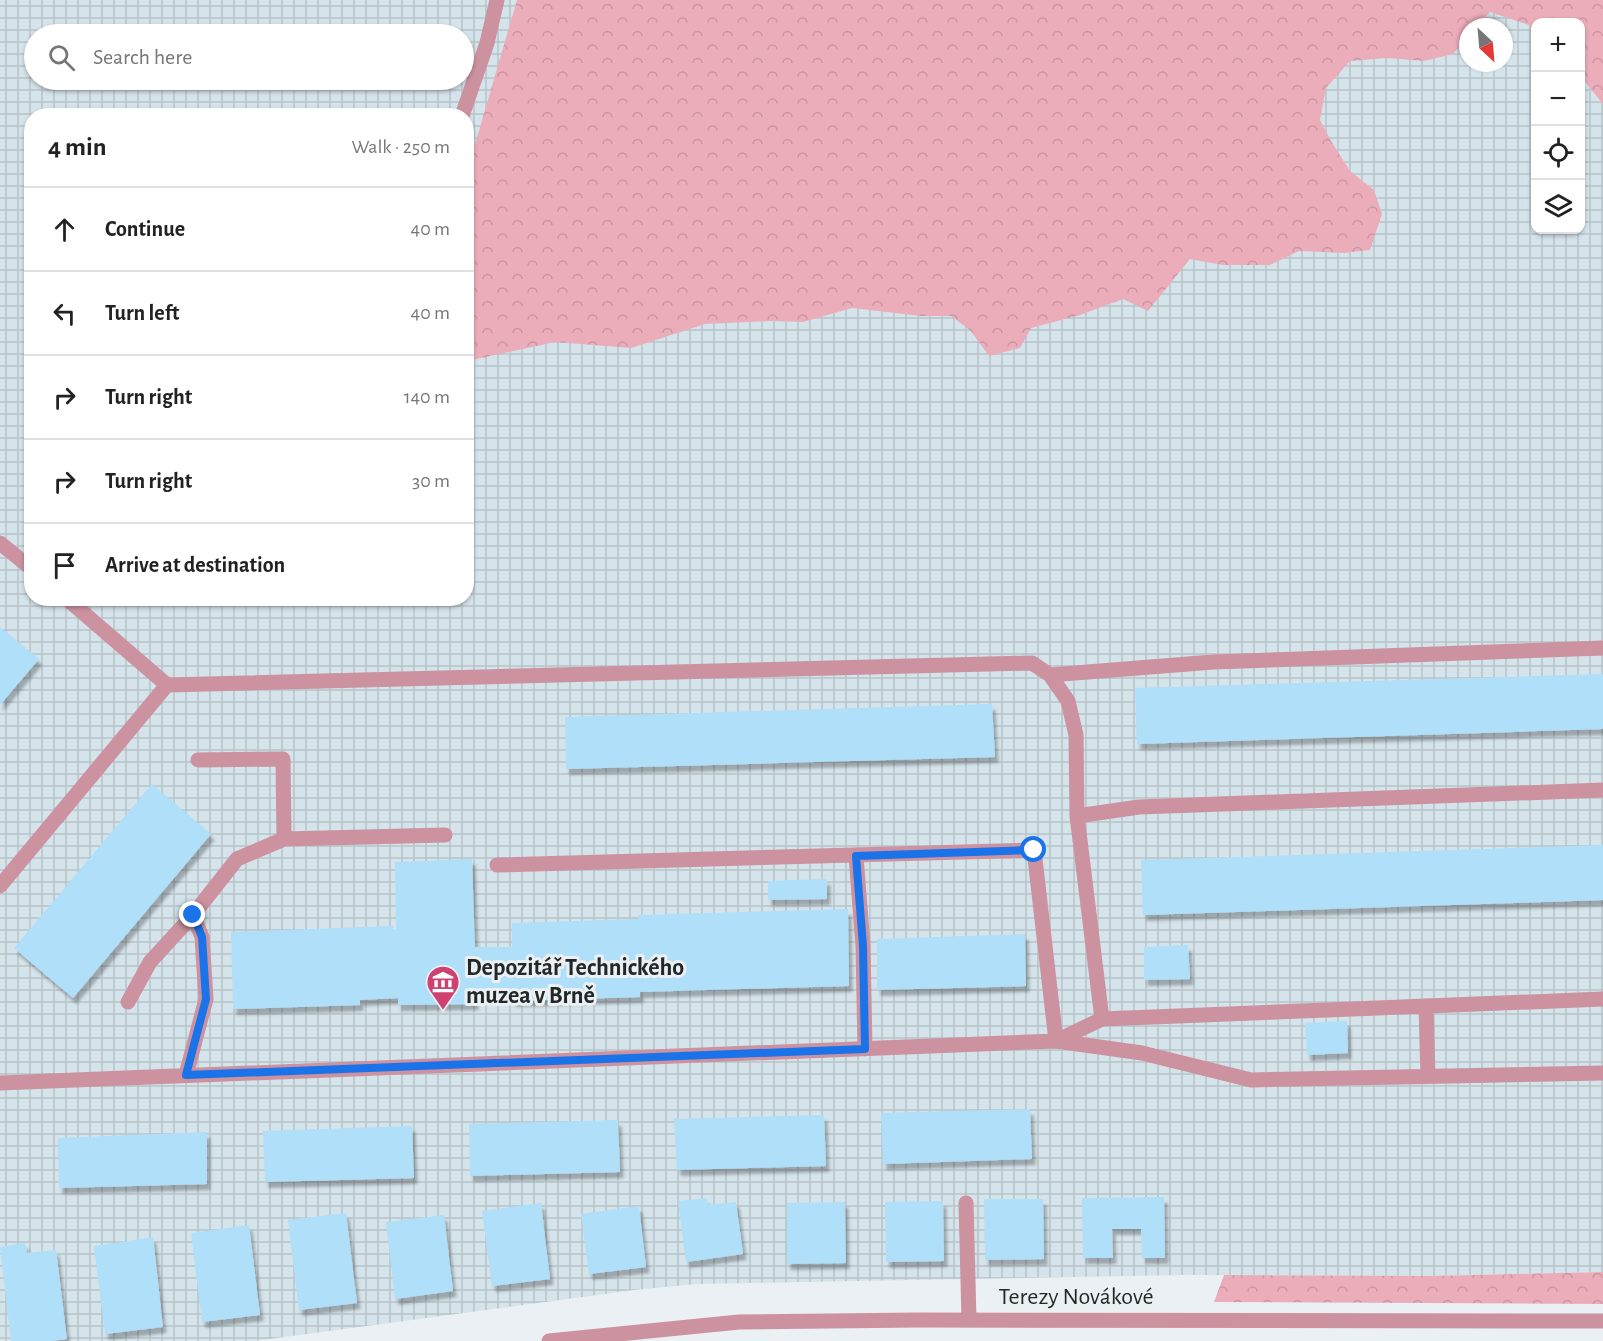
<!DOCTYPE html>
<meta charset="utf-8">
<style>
body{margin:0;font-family:"Alegreya Sans",sans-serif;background:#f2f2f2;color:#222}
.controls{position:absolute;right:18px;top:18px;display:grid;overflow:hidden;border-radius:12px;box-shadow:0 2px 4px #0004}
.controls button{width:54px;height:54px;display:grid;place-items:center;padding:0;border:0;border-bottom:2px solid #e0e0e0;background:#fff;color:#222;font:30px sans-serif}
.compass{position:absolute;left:1459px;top:18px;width:54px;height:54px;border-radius:50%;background:#fff;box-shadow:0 2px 4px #0004;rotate:154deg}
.stop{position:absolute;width:18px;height:18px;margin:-14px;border:4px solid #1a73e8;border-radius:50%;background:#fff}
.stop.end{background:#1a73e8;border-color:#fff;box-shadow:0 2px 6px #0008}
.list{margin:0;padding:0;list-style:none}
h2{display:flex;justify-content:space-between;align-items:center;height:78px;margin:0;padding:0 24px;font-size:26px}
h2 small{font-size:20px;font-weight:400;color:#767676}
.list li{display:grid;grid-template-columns:39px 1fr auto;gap:18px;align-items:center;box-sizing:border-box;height:84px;padding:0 24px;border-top:2px solid #e0e0e0}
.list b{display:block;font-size:22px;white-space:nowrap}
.list em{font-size:20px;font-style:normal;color:#767676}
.icon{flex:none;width:33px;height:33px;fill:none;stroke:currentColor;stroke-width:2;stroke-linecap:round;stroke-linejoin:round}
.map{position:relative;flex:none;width:1603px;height:1341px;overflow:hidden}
.search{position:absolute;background:#fff;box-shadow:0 2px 4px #0004;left:24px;top:24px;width:450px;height:66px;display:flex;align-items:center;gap:15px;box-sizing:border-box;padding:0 21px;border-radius:33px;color:#767676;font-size:22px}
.panel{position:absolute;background:#fff;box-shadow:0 2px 4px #0004;left:24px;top:108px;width:450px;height:498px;border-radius:24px}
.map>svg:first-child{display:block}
.industrial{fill:url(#industrial-grid);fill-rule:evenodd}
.forest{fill:url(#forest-crowns)}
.building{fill:#b0dff9;filter:url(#shadow)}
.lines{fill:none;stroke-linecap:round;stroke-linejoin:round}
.minor{stroke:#cc929f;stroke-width:15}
.route{stroke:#1a73e8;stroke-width:8}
.labels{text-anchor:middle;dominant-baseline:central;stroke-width:6;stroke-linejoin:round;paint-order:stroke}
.poi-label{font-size:24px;font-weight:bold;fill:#242728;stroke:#eaf0f3;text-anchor:start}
.street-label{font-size:24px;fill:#242728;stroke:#eaf0f3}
</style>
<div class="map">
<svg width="1603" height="1341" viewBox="0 0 1603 1341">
<defs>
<pattern id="industrial-grid" width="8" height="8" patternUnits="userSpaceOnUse" patternTransform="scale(1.5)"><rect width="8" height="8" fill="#d5e3ea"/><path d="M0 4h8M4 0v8" fill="none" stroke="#b7c3c9"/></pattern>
<pattern id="forest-crowns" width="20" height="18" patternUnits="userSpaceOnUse" patternTransform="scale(1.5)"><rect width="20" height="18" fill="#ecadbb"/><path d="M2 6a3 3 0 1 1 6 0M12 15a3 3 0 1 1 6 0" fill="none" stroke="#ca95a1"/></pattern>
<filter id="shadow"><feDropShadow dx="3.5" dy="6" stdDeviation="1.5" flood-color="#0004"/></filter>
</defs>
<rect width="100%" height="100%" fill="#eaf0f3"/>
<!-- industrial -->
<path class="industrial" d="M0 0H1603V1272L1429 1276 1183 1275 696 1284 634 1290 255 1341H0ZM1536 22H1580V230H1536ZM1468 27H1504V63H1468ZM34 34H464V80H34ZM32 116H466V598H32Z"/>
<!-- forest -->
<path class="forest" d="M517 0H1603V104L1581 77 1580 22H1536L1535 31 1529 25 1490 12 1475 27H1468V36L1453 54 1424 61 1387 58 1350 61 1326 88 1320 120 1331 141 1350 171 1374 190 1382 214 1370 250 1344 253 1299 251 1270 265H1223L1190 259 1148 311 1123 299 1080 315 1031 328 1020 348 989 356 970 330 951 316H921L852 308 803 322 771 321 705 324 631 348 555 342 467 361V172Z
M1603 1272V1304L1214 1302 1224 1275 1429 1276Z"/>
<!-- building -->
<path class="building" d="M0 627 39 659 0 705Z
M1603 674V729L1137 744 1135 688Z
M992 704 995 757 566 769 565 717Z
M152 784 211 834 73 998 14 948Z
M1603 845V900L1143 915 1141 860Z
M472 859 475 947H512V923L639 919V915L848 909 849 986 640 992V997L512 1001V995L475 996V1004L398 1005V998L360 1000V1005L233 1009 231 932 393 926V929H396L395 862Z
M827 879V899L768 900V881Z
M1025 934 1026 986 877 990V939Z
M1188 945 1190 979 1144 980V947Z
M1347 1021 1348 1053 1307 1055 1305 1023Z
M1030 1109 1032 1159 883 1164 881 1113Z
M824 1115 826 1166 677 1170 674 1119Z
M618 1120 620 1172 470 1176 469 1124Z
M412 1126 414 1178 265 1182 263 1131Z
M207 1132V1184L59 1188 58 1138Z
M1164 1197 1165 1258H1142L1141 1229H1112L1113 1258H1083L1082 1198Z
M707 1198 708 1205 736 1202 743 1254 686 1262 678 1201Z
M984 1199H1043L1044 1259 985 1260Z
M943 1201 944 1261 886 1262 885 1202Z
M845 1202 846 1263 787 1264V1203Z
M541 1203 550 1279 492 1286 482 1211Z
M639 1206 646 1267 589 1274 581 1214Z
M346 1213 357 1303 299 1310 288 1220Z
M444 1215 453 1291 395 1299 386 1222Z
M249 1225 260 1315 202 1322 191 1233Z
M153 1237 163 1327 105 1334 94 1246Z
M25 1243 27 1253 56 1250 67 1339 51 1341H11L0 1247Z"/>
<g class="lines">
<!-- minor -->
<path class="minor" d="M462 116 487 43 497 0
M0 543 32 569
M66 598 167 685 1032 663 1050 675 1068 701 1076 735 1077 816 1102 1019
M1050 675 1213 662 1603 648
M198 760 283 759 284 839
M1077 816 1139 807 1603 790
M856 856 863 946 865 1049
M497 865 1034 850 1056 1041 1142 1053 1251 1080 1603 1073
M0 886 167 685
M128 1002 150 962 193 915 237 859 284 839 445 835
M1426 1006 1428 1076
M186 1075 206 999 202 937 193 915
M0 1083 1056 1041 1102 1019 1603 999
M966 1203 969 1320
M549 1341 739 1322 918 1320 1603 1321"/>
</g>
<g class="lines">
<!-- route -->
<path class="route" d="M193 915 202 937 206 999 186 1075 865 1049 863 946 856 856 1034 850"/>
</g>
<!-- icons -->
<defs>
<g id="museum-pin" transform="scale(1.725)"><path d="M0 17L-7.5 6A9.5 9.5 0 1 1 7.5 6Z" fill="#ce4171" stroke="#eaf0f3"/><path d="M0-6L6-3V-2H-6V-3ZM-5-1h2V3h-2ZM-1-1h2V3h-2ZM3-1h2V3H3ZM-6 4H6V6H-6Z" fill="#fff"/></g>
</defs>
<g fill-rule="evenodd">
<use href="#museum-pin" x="443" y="982"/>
</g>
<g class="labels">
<!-- poi labels -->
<g class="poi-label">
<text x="466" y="968">Depozitář Technického<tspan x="466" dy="28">muzea v Brně</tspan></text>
</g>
<!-- street labels -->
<g class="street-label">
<text x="1076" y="1297">Terezy Novákové</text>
</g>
</g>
</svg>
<div class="controls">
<button>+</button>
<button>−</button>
<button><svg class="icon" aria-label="locate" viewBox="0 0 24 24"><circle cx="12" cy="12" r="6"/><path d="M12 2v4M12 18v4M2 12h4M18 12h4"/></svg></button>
<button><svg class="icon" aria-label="layers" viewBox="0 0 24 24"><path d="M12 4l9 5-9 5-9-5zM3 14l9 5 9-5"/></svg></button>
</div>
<svg class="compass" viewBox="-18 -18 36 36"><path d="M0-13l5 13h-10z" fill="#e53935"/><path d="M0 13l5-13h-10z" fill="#767676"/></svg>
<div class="stop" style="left:1034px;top:850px"></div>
<div class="stop end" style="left:193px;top:915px"></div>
<div class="search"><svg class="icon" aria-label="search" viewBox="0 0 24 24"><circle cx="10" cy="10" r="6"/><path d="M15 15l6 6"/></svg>Search here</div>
<section class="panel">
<h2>4 min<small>Walk · 250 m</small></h2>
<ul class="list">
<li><svg class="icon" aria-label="ahead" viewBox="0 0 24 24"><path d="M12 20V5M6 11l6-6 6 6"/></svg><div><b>Continue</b></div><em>40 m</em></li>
<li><svg class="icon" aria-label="left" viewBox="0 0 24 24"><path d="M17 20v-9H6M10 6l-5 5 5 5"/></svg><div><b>Turn left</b></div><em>40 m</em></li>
<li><svg class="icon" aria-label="right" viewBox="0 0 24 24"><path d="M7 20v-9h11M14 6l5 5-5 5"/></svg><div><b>Turn right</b></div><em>140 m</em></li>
<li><svg class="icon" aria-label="right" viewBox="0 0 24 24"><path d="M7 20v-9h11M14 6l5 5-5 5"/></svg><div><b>Turn right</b></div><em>30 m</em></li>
<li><svg class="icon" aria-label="arrive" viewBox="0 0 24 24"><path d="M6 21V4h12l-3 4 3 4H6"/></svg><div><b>Arrive at destination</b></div></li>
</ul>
</section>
</div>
